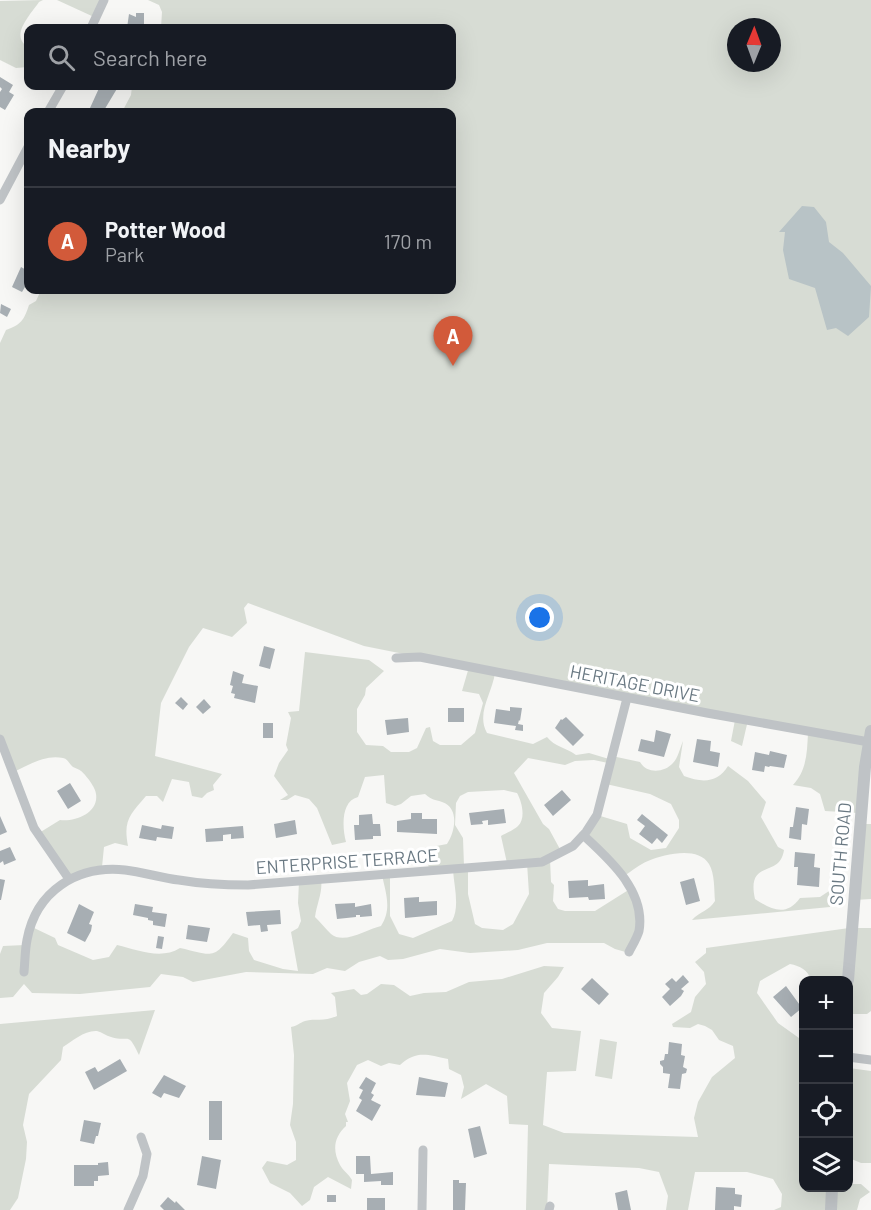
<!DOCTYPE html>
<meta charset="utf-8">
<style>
body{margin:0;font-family:Barlow,sans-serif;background:#242831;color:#f1f3f6}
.controls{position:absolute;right:18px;bottom:18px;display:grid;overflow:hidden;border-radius:12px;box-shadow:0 6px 24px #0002}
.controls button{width:54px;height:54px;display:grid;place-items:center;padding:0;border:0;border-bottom:2px solid #363941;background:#171b24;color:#f1f3f6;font:30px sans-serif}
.compass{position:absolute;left:727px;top:18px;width:54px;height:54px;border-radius:50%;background:#171b24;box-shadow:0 6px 24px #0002;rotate:1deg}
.you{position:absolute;left:540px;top:618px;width:21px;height:21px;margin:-15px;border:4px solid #fff;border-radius:50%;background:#1a73e8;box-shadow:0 0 0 9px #1a73e833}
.badge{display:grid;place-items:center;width:39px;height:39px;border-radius:50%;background:#d25a3a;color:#fff;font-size:20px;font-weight:700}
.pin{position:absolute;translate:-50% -50px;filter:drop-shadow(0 2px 3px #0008)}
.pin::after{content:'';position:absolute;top:32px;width:21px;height:18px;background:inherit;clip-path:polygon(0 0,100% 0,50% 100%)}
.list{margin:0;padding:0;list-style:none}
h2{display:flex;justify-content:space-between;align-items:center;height:78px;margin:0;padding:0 24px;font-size:26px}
h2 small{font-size:20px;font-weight:400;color:#9ea1a6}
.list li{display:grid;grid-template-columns:39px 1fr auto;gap:18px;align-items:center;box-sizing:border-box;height:108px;padding:0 24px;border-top:2px solid #363941}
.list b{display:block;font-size:22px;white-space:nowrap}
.list p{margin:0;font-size:20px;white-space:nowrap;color:#9ea1a6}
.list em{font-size:20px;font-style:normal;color:#9ea1a6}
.icon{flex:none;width:33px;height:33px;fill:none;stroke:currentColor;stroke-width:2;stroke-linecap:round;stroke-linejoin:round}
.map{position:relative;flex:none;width:871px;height:1210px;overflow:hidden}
.search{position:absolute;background:#171b24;box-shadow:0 6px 24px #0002;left:24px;top:24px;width:432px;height:66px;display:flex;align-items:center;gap:15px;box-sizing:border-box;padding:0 21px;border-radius:12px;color:#9ea1a6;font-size:22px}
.panel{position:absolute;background:#171b24;box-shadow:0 6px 24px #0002;left:24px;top:108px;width:432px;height:186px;border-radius:12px}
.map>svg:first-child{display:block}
.green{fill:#d7dcd4;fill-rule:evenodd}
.water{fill:#b8c3c6}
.building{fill:#a7aeb3}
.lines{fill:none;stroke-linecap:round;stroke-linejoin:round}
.minor{stroke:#bfc3c6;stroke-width:9}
.tertiary{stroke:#bfc3c6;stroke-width:12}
.labels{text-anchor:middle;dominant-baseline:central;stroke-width:6;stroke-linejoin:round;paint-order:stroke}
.street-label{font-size:18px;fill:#697882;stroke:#fff}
</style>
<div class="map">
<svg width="871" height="1210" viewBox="0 0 871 1210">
<rect width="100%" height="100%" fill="#f7f7f5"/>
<!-- green -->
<path class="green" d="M43 0 39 2C31 14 9 36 28 47V67L16 68 0 60V1Z
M57 0H103L94 17Z
M148 0H871V731L858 813 825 811 820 794 811 788 793 785C807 770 807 752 808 733L748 720 742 746 731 741 735 720 495 673C492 694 476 713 487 733L533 744 547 737C555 747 565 747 576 755L589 753 609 759 612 756 640 762C647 774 664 773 673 763 678 758 680 748 683 741L679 767 684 776C702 783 718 783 728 766L748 781 766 802 761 817 778 847 784 850C780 879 746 858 755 899 772 910 786 917 800 898L820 897 829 891 830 907 692 920C700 911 709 911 715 901 714 890 715 874 709 864 698 846 665 854 648 861 640 864 632 871 624 876L586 837 597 815 627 824 630 838 651 850 666 848 679 828V820L671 804 650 794 606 784 608 763 594 760 575 761 565 765 528 758 514 773 543 824 549 829 561 851 550 859 551 882 554 885 553 901 558 909 565 911H595L630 889 639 917 629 953 615 949 604 943H547L518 950 470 953 440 949 403 959 388 960 380 956 359 962 345 971 327 968 313 974 246 972 193 982 183 977 161 974 150 987 80 994 32 993 24 984 13 997 0 998V954L3 946 25 945 32 927 55 938 58 945 93 960 109 957 117 945C138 950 161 960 180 948 212 955 213 961 233 933L248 938 249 951 254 960 283 969 298 971 291 932 298 928 301 921 298 903 299 881 321 879C323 892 317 903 315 917 320 922 326 929 331 934 344 945 367 929 381 926 392 909 386 894 382 875L390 874V916L399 934 413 938 452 921C460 907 454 886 453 870H429L426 848 447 844C455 832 460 808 442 802 434 799 433 801 425 794L411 796 401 804 395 806 386 803 384 775 365 777 358 797C341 801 342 827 346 842L332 845 317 808 309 799 295 795 287 800H280L288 795 274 776 279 763 288 750 286 745 291 718 288 712 299 711 305 652 369 660 384 671 366 688 365 695 357 709V732L366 745 383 746 391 752H409L417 748 426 728 430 727 433 741 440 745H461L475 733 483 703 479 694 462 691 469 667 364 646 248 603 244 608 247 623 232 637 203 628 189 647 161 703 155 756 222 774 213 785 214 790 207 793 202 798 192 796 189 782 172 779 163 802 157 796H146C130 815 123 820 128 846L115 843 104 847 102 867 71 876 39 833 60 820C75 822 99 813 96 794 96 788 86 775 81 771 79 769 75 768 73 767 69 764 68 759 63 758 46 754 28 765 14 772L0 744V343L6 330C21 325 24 320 29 305L36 301 41 290H452V112H122L131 95 132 86H452V28H161L162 12 159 5ZM736 27H772V63H736ZM504 790 517 793C522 802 526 818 518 826 514 830 506 833 501 836L507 863H527L529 894 513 924 503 930 482 928 475 924 468 894V869L464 866 463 838 455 825 456 803 460 796 468 792Z
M859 824H871V899L855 900Z
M849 928H871V1011L867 1014H849L848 980H811C808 970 800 966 790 964L760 981 757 993 778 1023 799 1038H803L804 1188H848L849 1184H861L870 1192 860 1199 857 1210H774L781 1207 782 1194 773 1179 747 1172H695L688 1210H666L668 1196 659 1172 639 1168 549 1164 547 1210H526L528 1125 509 1124 507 1096 486 1084 461 1099 464 1087 461 1075 449 1069 448 1059C427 1055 417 1050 400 1065L389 1063 381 1066 368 1060 357 1065 347 1083 350 1101 345 1114 348 1122H346V1126C334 1137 332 1150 340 1165 343 1171 349 1174 352 1180L351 1189 328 1177 314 1187 310 1200 302 1206 290 1193 270 1183 262 1168 267 1161 287 1165 296 1160V1142L290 1125 293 1104 294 1055 291 1027C297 1026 299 1023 305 1021 315 1018 323 1022 337 1016L335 997 331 993 354 989 361 995 367 994 381 984 394 985 410 996 424 993 446 992 469 982 502 979 544 966 564 967 558 977 544 993 541 1013 552 1028 581 1031 576 1071 547 1072 543 1125 564 1133 698 1137 694 1118 698 1102 712 1077 735 1058 733 1046 719 1040 712 1030 705 1026 698 1024 690 1028 673 1027 672 1024 691 1012 695 997 706 984 704 972 695 962 706 953V948Z
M155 1010 139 1055C127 1030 130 1043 111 1037 106 1036 102 1032 97 1031 85 1030 72 1041 63 1047L61 1060 29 1094 23 1125 27 1142 26 1159 18 1198 10 1210H0V1024Z
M600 1039 617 1042 612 1079 595 1076Z
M849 1068 871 1071V1163H861L849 1158Z"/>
<!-- water -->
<path class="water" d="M802 206 814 207 826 222 829 242 843 253 871 286 869 317 848 336 836 328 827 330 815 288 789 279 783 250 785 232H779Z"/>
<!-- building -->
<path class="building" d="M136 13H144V28H127L129 14 136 17Z
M0 77 13 85 9 92 14 95 5 110 0 107V92L2 89 0 87Z
M100 86 118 87 103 112H98L90 108Z
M21 267 28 271V282L22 292 12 287Z
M1 304 11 309 7 317 0 313Z
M264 646 275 649 270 669 259 666Z
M233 671 244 675 242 683 258 686 255 703 234 698 235 694 231 693 233 686 230 685Z
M181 697 188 704 183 710 175 703Z
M204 699 211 707 203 714 196 707Z
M510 707 522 708 520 721 519 720 518 724 523 725V731L515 730 516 726 494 723 496 709 510 711Z
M448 708H464V722H448Z
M566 717 584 735 573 746 555 728 561 719 562 720Z
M408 718 409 732 387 735 385 720Z
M263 723H273V738H263Z
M656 730 671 734 664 757 638 751 641 739 654 742Z
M697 739 711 741 710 751 720 753 718 767 693 762Z
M770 751 787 755 784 768 770 766 769 767 765 766 764 772 752 770 755 752 769 755Z
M70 783 81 801 68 809 57 791Z
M562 790 571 800 553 816 544 805Z
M796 807 809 809 807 825 802 824 801 840 789 838 790 827H793Z
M504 809 506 823 488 825V820L482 821 483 824 471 825 469 813Z
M411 813H422V819H437V834L397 832V821L411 819Z
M372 814 373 824H380L381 836H373V839L355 840 354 825H359V815Z
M642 814 668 835 662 843 657 838 652 844 639 834 645 826 637 820Z
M0 816 7 832 0 835Z
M295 820 297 834 276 838 274 824Z
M142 825 161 829 162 825 174 827 172 839 157 837 156 841 139 838Z
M243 826 244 838 231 839V834L223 835V841L206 842 205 829Z
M10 847 16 860 4 865 3 861 0 863V851Z
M795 852 815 854 814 867 820 868 819 887 797 885 798 867H794Z
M694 878 700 901 686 905 680 882Z
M0 879 5 880 1 900H0Z
M588 880V886L604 884 605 899 589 900 588 897 569 898 568 881Z
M419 897V902L437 901V915L405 918 404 898Z
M355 903V907L371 904 372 916 360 917V915H356V917L337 919 335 904Z
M79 904 94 912 89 924 92 925 91 931 85 942 67 933Z
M135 904 153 907 152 912 167 914 165 927 153 925V921L148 920V918L133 915Z
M280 910 281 924 267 925 268 931 261 932 260 925 248 926 246 912Z
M188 925 210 928 207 942 186 939Z
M158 936 164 937 162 949 156 948Z
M683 975 689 982 681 989 684 991 681 996 670 1006 662 997 670 989 665 984 672 978 676 982Z
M592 978 609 994 599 1005 581 989Z
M786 986 802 1008 791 1017 773 997Z
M669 1042 682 1044 681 1055 685 1056 683 1067 687 1069 686 1073 682 1074 680 1089 668 1088 670 1074 663 1073V1067L660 1064V1061L664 1060 665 1054H668Z
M120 1059 127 1071 94 1090 85 1072 95 1067 98 1072Z
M164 1075 186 1086 179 1098 164 1093 161 1098 152 1093Z
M366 1077 376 1083 371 1093 374 1095 371 1100 381 1105 372 1121 356 1111 362 1100 359 1098 363 1090 359 1088Z
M419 1077 448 1083 445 1097 416 1095Z
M209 1101H222V1140H209Z
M84 1120 101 1123 98 1136H96L94 1144 80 1141Z
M480 1126 487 1154 474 1158 468 1129Z
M202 1156 221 1160 216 1189 197 1185Z
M356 1156H370L371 1174 393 1172V1185H381V1181L364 1182V1174H356Z
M108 1162 109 1175 98 1176V1181H94V1186H74V1165H98V1163Z
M453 1180H459V1183H466L465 1210H453Z
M716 1187 735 1188V1194L742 1195 741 1207 734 1206V1210H715Z
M627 1190 631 1210H618L615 1193Z
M327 1195H336V1202H327Z
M168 1197 175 1203 176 1201 185 1210H164L160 1206Z
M367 1198H385V1210H367Z"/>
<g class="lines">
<!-- minor -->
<path class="minor" d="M91 28 104 0
M48 112 63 86
M0 200 28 147
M396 658 420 657 707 713 869 742
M0 739 34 828 69 879
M583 835C609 859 646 891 639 931 637 938 632 946 629 952
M24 972C25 961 25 950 27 940 36 891 77 865 125 870 143 872 161 878 179 880 202 884 224 885 248 885L542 862 573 846 586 832 597 815 627 698
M848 1057 871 1060
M128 1210 143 1176 147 1154 141 1137
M422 1210 423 1150
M549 1210 550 1206"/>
<!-- tertiary -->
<path class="tertiary" d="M848 980 865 767 871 731
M831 1210 832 1188"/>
</g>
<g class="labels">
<!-- street labels -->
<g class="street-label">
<text transform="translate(635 683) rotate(11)">HERITAGE DRIVE</text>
<text transform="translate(840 854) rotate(-85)">SOUTH ROAD</text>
<text transform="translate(347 861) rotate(-4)">ENTERPRISE TERRACE</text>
</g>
</g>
</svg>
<div class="controls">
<button>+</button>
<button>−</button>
<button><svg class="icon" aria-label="locate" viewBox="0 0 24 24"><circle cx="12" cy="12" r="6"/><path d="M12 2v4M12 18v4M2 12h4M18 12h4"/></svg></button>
<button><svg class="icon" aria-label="layers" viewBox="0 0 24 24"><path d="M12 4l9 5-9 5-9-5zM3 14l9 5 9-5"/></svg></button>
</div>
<svg class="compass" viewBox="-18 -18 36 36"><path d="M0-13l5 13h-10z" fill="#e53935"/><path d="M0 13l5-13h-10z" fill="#9ea1a6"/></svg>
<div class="you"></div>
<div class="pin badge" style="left:453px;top:366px">A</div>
<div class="search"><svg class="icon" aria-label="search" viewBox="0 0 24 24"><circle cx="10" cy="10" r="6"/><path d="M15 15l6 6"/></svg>Search here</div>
<section class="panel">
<h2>Nearby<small></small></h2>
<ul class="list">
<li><span class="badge">A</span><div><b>Potter Wood</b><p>Park</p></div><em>170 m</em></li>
</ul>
</section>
</div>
